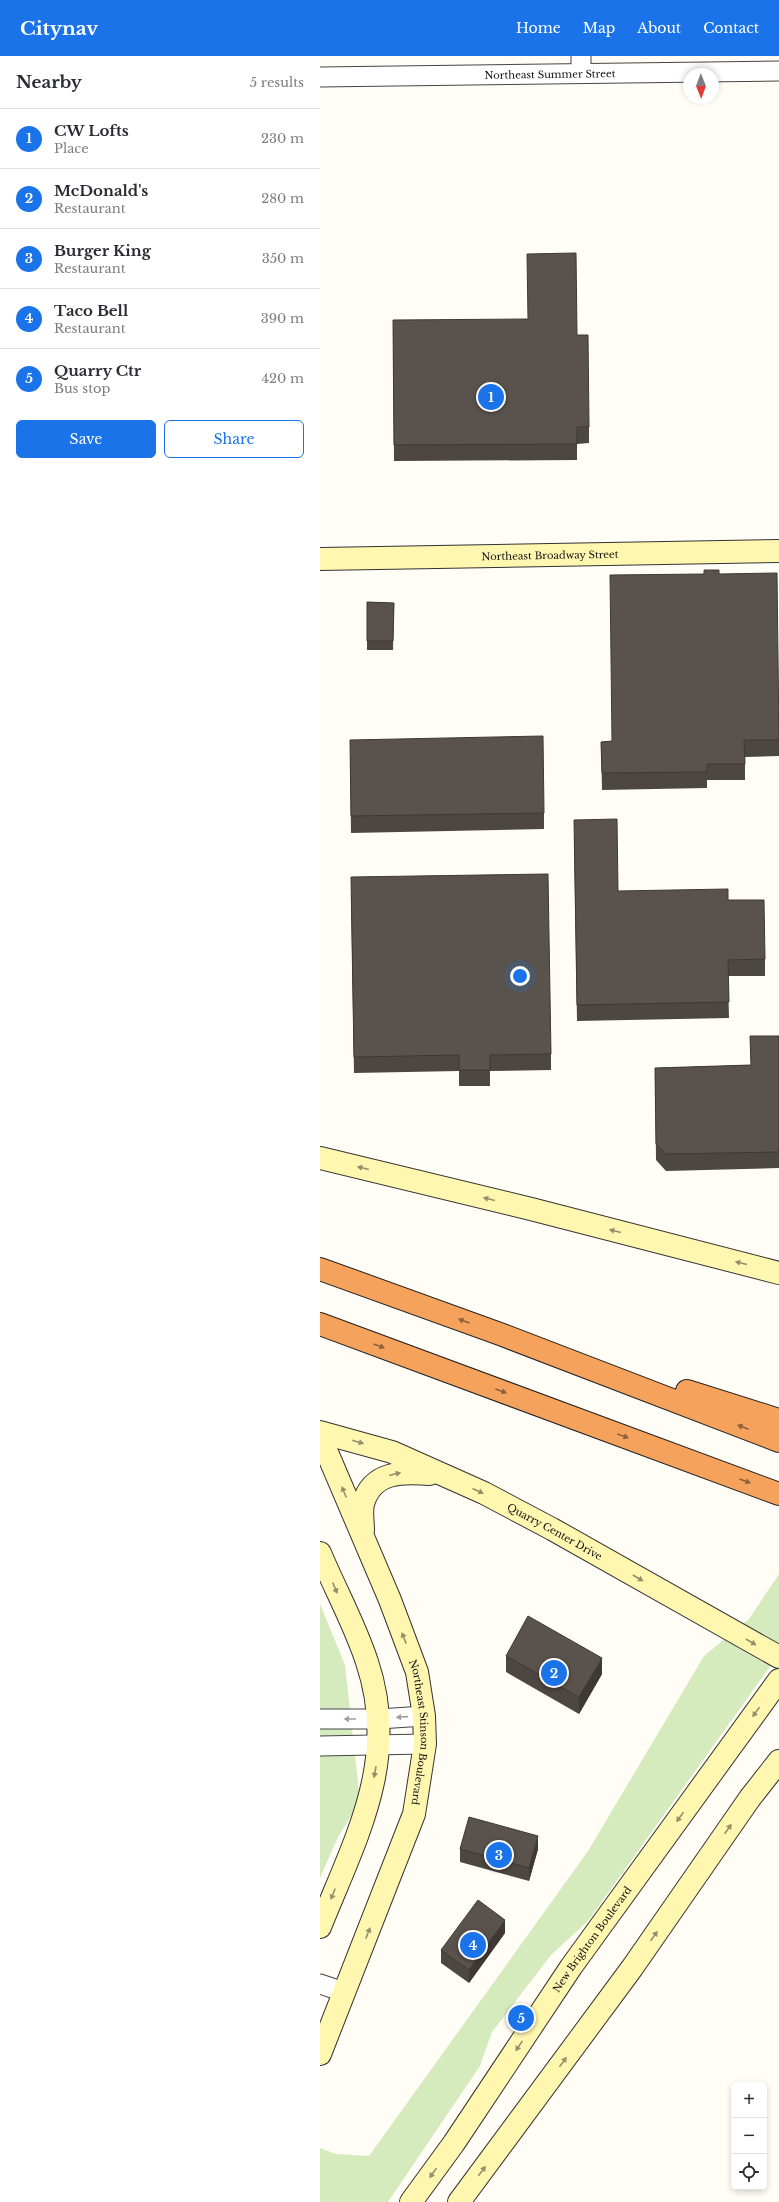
<!DOCTYPE html>
<meta charset="utf-8">
<style>
body{margin:0;font-family:"Libre Baskerville",serif;background:#f2f2f3;color:#2b2b33}
.controls{position:absolute;right:12px;bottom:12px;display:grid;overflow:hidden;border-radius:6px;box-shadow:0 2px 6px #0003}
.controls button{width:36px;height:36px;display:grid;place-items:center;padding:0;border:0;border-bottom:1px solid #e1e1e2;background:#fff;color:#2b2b33;font:20px sans-serif}
.compass{position:absolute;left:363px;top:12px;width:36px;height:36px;border-radius:50%;background:#fff;box-shadow:0 2px 6px #0003;rotate:179deg}
.you{position:absolute;left:200px;top:920px;width:14px;height:14px;margin:-10px;border:3px solid #fff;border-radius:50%;background:#1a73e8;box-shadow:0 0 0 6px #1a73e833}
.badge{display:grid;place-items:center;width:26px;height:26px;border-radius:50%;background:#1a73e8;color:#fff;font-size:13px;font-weight:700}
.pin{position:absolute;translate:-50% -50%;border:2px solid #fff;box-shadow:0 1px 4px #0006}
.list{margin:0;padding:0;list-style:none}
h2{display:flex;justify-content:space-between;align-items:center;height:52px;margin:0;padding:0 16px;font-size:17px}
h2 small{font-size:13px;font-weight:400;color:#7c7c81}
.list li{display:grid;grid-template-columns:26px 1fr auto;gap:12px;align-items:center;box-sizing:border-box;height:60px;padding:0 16px;border-top:1px solid #e1e1e2}
.list b{display:block;font-size:15px;white-space:nowrap}
.list p{margin:0;font-size:13px;white-space:nowrap;color:#7c7c81}
.list em{font-size:13px;font-style:normal;color:#7c7c81}
.actions{display:flex;gap:8px;padding:12px 16px}
.actions a{flex:1;padding:9px 0;border:1px solid #1a73e8;border-radius:6px;text-align:center;font-size:14px;color:#1a73e8}
.actions .main{background:#1a73e8;color:#fff}
.icon{flex:none;width:22px;height:22px;fill:none;stroke:currentColor;stroke-width:2;stroke-linecap:round;stroke-linejoin:round}
.map{position:relative;flex:none;width:459px;height:2146px;overflow:hidden}
header{display:flex;align-items:center;gap:24px;box-sizing:border-box;height:56px;padding:0 20px;background:#1a73e8;color:#fff}
header strong{font-size:19px}
nav{display:flex;gap:22px;margin-inline-start:auto;font-size:14px}
main{display:flex}
aside{flex:1;background:#fff}
.map>svg:first-child{display:block}
.green{fill:#d5ebbd}
.lines{fill:none;stroke-linecap:round;stroke-linejoin:round}
.street-casing{stroke:#444;stroke-width:21}
.secondary-casing{stroke:#333;stroke-width:24}
.highway-casing{stroke:#222;stroke-width:24}
.street{stroke:#fff;stroke-width:19}
.secondary{stroke:#fff6b0;stroke-width:22}
.highway{stroke:#f5a25d;stroke-width:22}
.wall{fill:#4d4742}
.shaded-wall{fill:#3f3936}
.building{fill:#5a524d;stroke:#3f3936}
.oneway{fill:#948f68}
.oneway2{fill:#8e613b}
.oneway3{fill:#a0a0a0}
.labels{text-anchor:middle;dominant-baseline:central;stroke-width:4;stroke-linejoin:round;paint-order:stroke}
.street-label{font-size:10px;fill:#111;stroke:#fff}
</style>
<header>
<strong>Citynav</strong>
<nav><a>Home</a><a>Map</a><a>About</a><a>Contact</a></nav>
</header>
<main>
<aside>
<h2>Nearby<small>5 results</small></h2>
<ul class="list">
<li><span class="badge">1</span><div><b>CW Lofts</b><p>Place</p></div><em>230 m</em></li>
<li><span class="badge">2</span><div><b>McDonald's</b><p>Restaurant</p></div><em>280 m</em></li>
<li><span class="badge">3</span><div><b>Burger King</b><p>Restaurant</p></div><em>350 m</em></li>
<li><span class="badge">4</span><div><b>Taco Bell</b><p>Restaurant</p></div><em>390 m</em></li>
<li><span class="badge">5</span><div><b>Quarry Ctr</b><p>Bus stop</p></div><em>420 m</em></li>
</ul>
<div class="actions"><a class="main">Save</a><a>Share</a></div>
</aside>
<div class="map">
<svg width="459" height="2146" viewBox="0 0 459 2146">
<rect width="100%" height="100%" fill="#fffdf5"/>
<!-- green -->
<path class="green" d="M459 1518V1598L268 1865 231 1899 172 1976 160 2010 68 2146H0V2092L16 2098 49 2100 268 1795 384 1600 429 1563Z
M0 1548 25 1609 39 1736 34 1755 18 1781 0 1822Z"/>
<g class="lines">
<!-- street casing -->
<g class="street-casing">
<g id="street">
<path d="M261 0V17"/>
<path id="s1" d="M0 21 459 15"/>
<path d="M0 1663H59L104 1660"/>
<path d="M0 1690 105 1688"/>
<path d="M0 1928 24 1936"/>
</g>
</g>
<!-- secondary casing -->
<g class="secondary-casing">
<g id="secondary">
<path id="s2" d="M0 503 459 495"/>
<path d="M0 1102 211 1153 459 1217"/>
<path id="s3" d="M0 1376 72 1396 164 1437 232 1473 459 1601"/>
<path id="s4" d="M0 1380 70 1544 97 1616 104 1660 105 1688 94 1758 0 1998"/>
<path d="M43 1474C43 1466 41 1456 43 1448 52 1415 82 1416 110 1418"/>
<path d="M0 1497C15 1533 35 1569 47 1606 80 1704 36 1781 0 1871"/>
<path id="s5" d="M91 2146 134 2087 251 1911 459 1624"/>
<path d="M139 2146 312 1912 430 1742 459 1705"/>
</g>
</g>
<!-- highway casing -->
<g class="highway-casing">
<path id="highway" d="M0 1213 180 1278 459 1385
M0 1268 459 1438
M367 1335 459 1364"/>
</g>
<!-- street -->
<use href="#street" class="street"/>
<!-- secondary -->
<use href="#secondary" class="secondary"/>
<!-- highway -->
<use href="#highway" class="highway"/>
</g>
<!-- wall -->
<path class="wall" d="M73 264 257 279 269 371V387L257 388V404L74 405Z
M399 518 459 657V700L425 701V724H387V732L282 734 281 686 292 685Z
M47 546 74 547 73 594H47Z
M30 700 224 757V773L31 777Z
M254 780 298 835 408 844 445 903V920H408L409 962 257 965Z
M31 837 231 998V1014L170 1015V1030H139V1015L34 1017Z
M430 980H459V1112L346 1115 336 1104 335 1012 431 1009Z
M186 1600 282 1618 259 1658 186 1616Z
M140 1793H218L209 1825 140 1806Z
M185 1877 149 1927 121 1907V1894Z"/>
<!-- shaded-wall -->
<path class="shaded-wall" d="M282 1602V1618L259 1658V1641Z
M218 1780V1793L209 1825V1812Z
M185 1864V1877L149 1927V1914Z"/>
<!-- building -->
<path class="building" d="M256 197 257 279H268L269 371H257V388L74 389 73 264 208 263 207 198Z
M384 514H399V518L457 517 459 684H424L425 708H387V716L282 717 281 686 292 685 290 519 384 518Z
M47 546 74 547 73 585H47Z
M223 680 224 757 31 760 30 684Z
M297 763 298 835 408 833V844H444L445 903 408 904 409 946 257 949 254 764Z
M228 818 231 998 170 999V1014H139V999L34 1001 31 821Z
M430 980H459V1096L346 1098 336 1088 335 1012 431 1009Z
M208 1560 282 1602 259 1641 186 1600Z
M149 1761 218 1780 209 1812 140 1793Z
M158 1844 185 1864 149 1914 121 1894Z"/>
<!-- one-way arrows -->
<defs><path id="oneway-solid" d="M-6-.8H1V-3.2L6.5 0L1 3.2V.8H-6Z"/></defs>
<g class="oneway">
<use href="#oneway-solid" transform="translate(43 1112) rotate(-166)"/>
<use href="#oneway-solid" transform="translate(169 1143) rotate(-166)"/>
<use href="#oneway-solid" transform="translate(295 1175) rotate(-166)"/>
<use href="#oneway-solid" transform="translate(421 1207) rotate(-166)"/>
<use href="#oneway-solid" transform="translate(38 1386) rotate(16)"/>
<use href="#oneway-solid" transform="translate(75 1418) rotate(-14)"/>
<use href="#oneway-solid" transform="translate(158 1435) rotate(24)"/>
<use href="#oneway-solid" transform="translate(24 1436) rotate(-112)"/>
<use href="#oneway-solid" transform="translate(318 1522) rotate(30)"/>
<use href="#oneway-solid" transform="translate(15 1532) rotate(67)"/>
<use href="#oneway-solid" transform="translate(84 1582) rotate(-111)"/>
<use href="#oneway-solid" transform="translate(431 1586) rotate(30)"/>
<use href="#oneway-solid" transform="translate(436 1656) rotate(126)"/>
<use href="#oneway-solid" transform="translate(55 1716) rotate(100)"/>
<use href="#oneway-solid" transform="translate(360 1761) rotate(126)"/>
<use href="#oneway-solid" transform="translate(408 1773) rotate(-55)"/>
<use href="#oneway-solid" transform="translate(13 1838) rotate(112)"/>
<use href="#oneway-solid" transform="translate(48 1877) rotate(-69)"/>
<use href="#oneway-solid" transform="translate(334 1880) rotate(-55)"/>
<use href="#oneway-solid" transform="translate(199 1990) rotate(124)"/>
<use href="#oneway-solid" transform="translate(243 2006) rotate(-54)"/>
<use href="#oneway-solid" transform="translate(162 2115) rotate(-53)"/>
<use href="#oneway-solid" transform="translate(113 2117) rotate(126)"/>
</g>
<g class="oneway2">
<use href="#oneway-solid" transform="translate(144 1265) rotate(-160)"/>
<use href="#oneway-solid" transform="translate(59 1290) rotate(20)"/>
<use href="#oneway-solid" transform="translate(181 1335) rotate(20)"/>
<use href="#oneway-solid" transform="translate(423 1371) rotate(-159)"/>
<use href="#oneway-solid" transform="translate(303 1380) rotate(20)"/>
<use href="#oneway-solid" transform="translate(425 1425) rotate(20)"/>
</g>
<g class="oneway3">
<use href="#oneway-solid" transform="translate(82 1661) rotate(176)"/>
<use href="#oneway-solid" transform="translate(30 1663) rotate(-180)"/>
</g>
<g class="labels">
<!-- street labels -->
<g class="street-label">
<text stroke="none"><textPath href="#s1" startOffset="230">Northeast Summer Street</textPath></text>
<text stroke="none"><textPath href="#s2" startOffset="230">Northeast Broadway Street</textPath></text>
<text stroke="none"><textPath href="#s3" startOffset="256">Quarry Center Drive</textPath></text>
<text stroke="none"><textPath href="#s4" startOffset="316">Northeast Stinson Boulevard</textPath></text>
<text stroke="none"><textPath href="#s5" startOffset="319">New Brighton Boulevard</textPath></text>
</g>
</g>
</svg>
<div class="controls">
<button>+</button>
<button>−</button>
<button><svg class="icon" aria-label="locate" viewBox="0 0 24 24"><circle cx="12" cy="12" r="6"/><path d="M12 2v4M12 18v4M2 12h4M18 12h4"/></svg></button>
</div>
<svg class="compass" viewBox="-18 -18 36 36"><path d="M0-13l5 13h-10z" fill="#e53935"/><path d="M0 13l5-13h-10z" fill="#7c7c81"/></svg>
<div class="you"></div>
<div class="pin badge" style="left:171px;top:341px">1</div>
<div class="pin badge" style="left:234px;top:1617px">2</div>
<div class="pin badge" style="left:179px;top:1799px">3</div>
<div class="pin badge" style="left:153px;top:1889px">4</div>
<div class="pin badge" style="left:201px;top:1962px">5</div>
</div>
</main>
